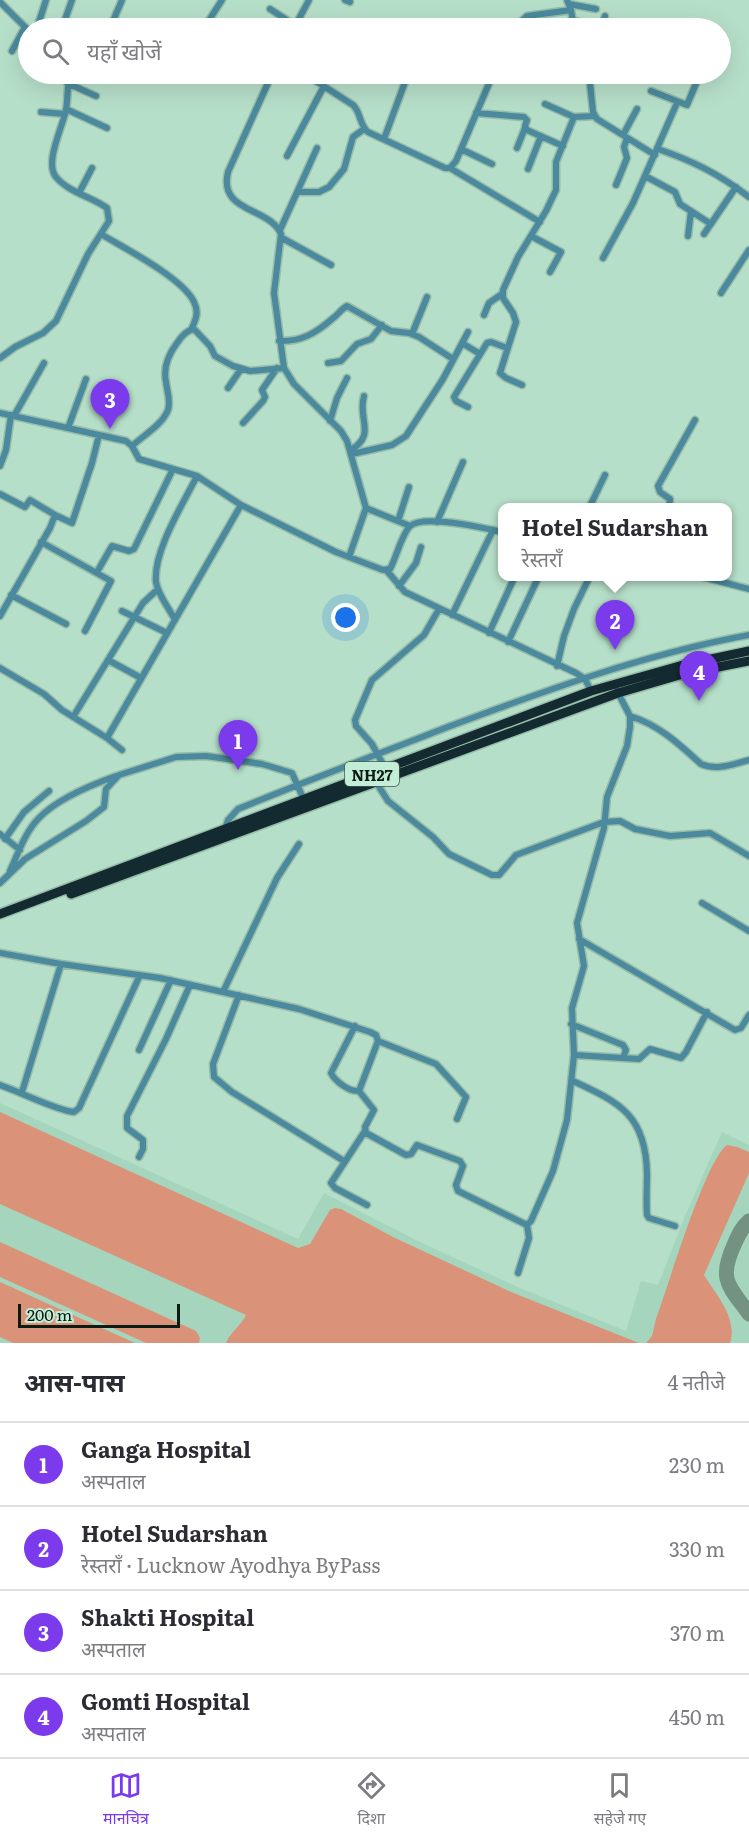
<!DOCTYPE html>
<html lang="hi">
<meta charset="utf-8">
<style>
body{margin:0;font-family:Literata,"Noto Sans Devanagari",serif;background:#f2f2f3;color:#2b2b33}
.scale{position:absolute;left:18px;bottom:15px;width:162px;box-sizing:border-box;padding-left:6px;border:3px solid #0c1b14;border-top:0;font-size:16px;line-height:21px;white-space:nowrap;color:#0c1b14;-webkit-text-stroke:4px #c3edd6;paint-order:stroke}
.you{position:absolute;left:346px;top:618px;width:21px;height:21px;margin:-15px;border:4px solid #fff;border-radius:50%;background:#1a73e8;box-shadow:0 0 0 9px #1a73e833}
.badge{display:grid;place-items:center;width:39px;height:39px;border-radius:50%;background:#7c3aed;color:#fff;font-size:20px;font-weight:700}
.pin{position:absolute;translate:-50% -50px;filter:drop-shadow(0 2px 3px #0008)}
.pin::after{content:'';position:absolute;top:32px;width:21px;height:18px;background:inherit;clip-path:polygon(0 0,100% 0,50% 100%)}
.popup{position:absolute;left:498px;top:503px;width:234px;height:78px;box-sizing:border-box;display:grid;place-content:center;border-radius:12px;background:#fff;filter:drop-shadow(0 2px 4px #0005);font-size:20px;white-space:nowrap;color:#7c7c81}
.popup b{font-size:22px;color:#2b2b33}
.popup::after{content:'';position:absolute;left:50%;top:100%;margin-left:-12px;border:12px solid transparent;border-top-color:#fff}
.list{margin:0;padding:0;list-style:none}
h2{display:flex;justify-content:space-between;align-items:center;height:78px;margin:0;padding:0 24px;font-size:26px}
h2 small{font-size:20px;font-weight:400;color:#7c7c81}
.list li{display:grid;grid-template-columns:39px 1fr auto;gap:18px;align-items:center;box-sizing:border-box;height:84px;padding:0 24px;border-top:2px solid #e1e1e2}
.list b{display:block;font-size:22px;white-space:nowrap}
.list p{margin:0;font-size:20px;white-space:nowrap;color:#7c7c81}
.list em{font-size:20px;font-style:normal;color:#7c7c81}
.icon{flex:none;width:33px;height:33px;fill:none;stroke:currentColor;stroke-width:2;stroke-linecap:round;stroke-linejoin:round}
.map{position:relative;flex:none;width:749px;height:1343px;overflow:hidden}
.search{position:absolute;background:#fff;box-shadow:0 6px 24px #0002;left:18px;right:18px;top:18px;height:66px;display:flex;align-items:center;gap:15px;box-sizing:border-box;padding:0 21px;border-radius:33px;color:#7c7c81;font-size:22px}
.sheet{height:414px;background:#fff}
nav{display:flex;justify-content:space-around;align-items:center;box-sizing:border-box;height:84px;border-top:2px solid #e1e1e2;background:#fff;font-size:16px;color:#7c7c81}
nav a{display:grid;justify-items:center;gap:3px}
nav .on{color:#7c3aed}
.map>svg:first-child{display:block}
.built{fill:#a5d5bc}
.green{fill:#da9278}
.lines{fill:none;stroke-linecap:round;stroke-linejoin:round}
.taxiway{stroke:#739282;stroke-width:15}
.minor-casing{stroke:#97bca8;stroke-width:9}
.highway-casing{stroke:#97bca8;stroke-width:12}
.minor{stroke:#4b8a9e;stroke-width:6}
.highway{stroke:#132a31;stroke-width:9}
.labels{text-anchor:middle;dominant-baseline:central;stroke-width:4.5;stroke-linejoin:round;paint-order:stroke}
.shield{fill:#c3edd6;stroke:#435a4e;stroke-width:1.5}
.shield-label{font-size:15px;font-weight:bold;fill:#0c1b14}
</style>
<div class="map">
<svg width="749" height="1343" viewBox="0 0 749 1343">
<rect width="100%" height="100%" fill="#b6dfc9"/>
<!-- built -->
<path class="built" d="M0 1103 298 1239 324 1193 420 1242 520 1288 626 1331 641 1281 658 1285 685 1216 722 1132 749 1145V1343H0Z"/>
<!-- green -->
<path class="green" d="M0 1112 298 1248 310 1244 330 1210 335 1208 341 1209 393 1237 511 1292 639 1343H226C231 1331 241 1326 246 1315L0 1204Z
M727 1145 737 1147 749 1152V1173L704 1275C716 1295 738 1318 730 1343H646L652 1336 656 1319C668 1287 705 1161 727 1145Z
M0 1242 196 1331 200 1338 199 1343H146L0 1277Z
M0 1282 135 1343H13L0 1337Z"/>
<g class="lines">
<!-- taxiway -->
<path class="taxiway" d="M749 1221C741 1228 738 1236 734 1245 718 1280 729 1286 749 1314"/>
<!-- minor casing -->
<g class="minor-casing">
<path id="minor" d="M345 0 350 2
M567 0 571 10 574 28
M0 2 28 30
M569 4 596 9
M270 9 296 26
M573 20 601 28
M165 26 170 28
M37 28 46 0
M62 28 72 0
M110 28 122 0
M204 28 222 0
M294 28 309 0
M514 28 527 16 571 10
M601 28 605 16
M12 51 25 27
M272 74 228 172C218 213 270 207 281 234L274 293 284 368 294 384 341 431 347 441 366 508 349 557
M305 74 353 105C361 112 359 125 368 132L445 168H450L456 161 493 74
M589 74 593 112 597 119 655 155
M67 83 96 96
M651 91 687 105 700 74
M545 104 574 117 595 116
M66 109 107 128
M41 112 65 114
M476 113 524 117 527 120 525 126 527 130 563 146
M623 135 637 109
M384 139 408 74
M517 148 525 128
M461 149 492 164
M658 149C693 161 719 174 749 197
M287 156 324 86
M450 168 540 222
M528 169 541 136
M645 176 675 192 680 204 711 224
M616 185 627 158 624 147 627 138
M297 192H319L329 187 344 169 353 137 364 129
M79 193 92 168
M280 230 317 148
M101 234C124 248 183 278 194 302 199 312 196 319 192 328
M704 234 736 187
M531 236 561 252 550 272
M688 236 691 211
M282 238 331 265
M603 258 633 203 677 103
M721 293 749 250
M484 315 489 303 502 294
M412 334 427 297
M279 341C301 342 316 333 332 319 338 315 341 309 347 306L391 331 409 333 419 337 453 359
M462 343 480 354
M0 358 15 347 43 333 56 321 88 254 109 221 107 208C92 197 68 192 56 177 44 163 63 126 66 110 68 98 67 86 70 74
M328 363 341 361 357 344 371 339 382 325
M522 385 506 378 500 373 516 322 513 313 503 298V290L518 257 546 211 556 190V162L574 117
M228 388 241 369
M468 407 456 401 454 397 487 343 491 342 507 348
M0 413 126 441 132 446 139 459 197 476 241 505 336 552 383 570 390 569C396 558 402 534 410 526 423 514 485 528 502 532
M14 416 44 363
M330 421 337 398 347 378
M243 423 263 401 265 397 262 390 277 368
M68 428 86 379
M132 446C144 435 162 425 168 410 171 401 167 391 166 382 163 368 168 355 177 343 181 337 187 330 194 329L210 346 215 356 233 366 250 371 284 368
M351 450C377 434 357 419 364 396
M352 454 392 445 406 436 443 379 468 332
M0 466 6 450 11 415
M0 494 25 507 30 500 55 515
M366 508 410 526
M589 508 605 475
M669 508 670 499 660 492 658 486 695 420
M398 521 409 487
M437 522 463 462
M41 542 111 581 85 631
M387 571 405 592 576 673 585 679 591 691
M97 572 112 546 129 551 134 549 173 469
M699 576 749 589
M399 586 416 563 421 547
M11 595 66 624
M122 611 167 633
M452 615 493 530
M0 616 50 528 55 515 72 523 92 463 99 435
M175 620C169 608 158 595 156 582 153 551 183 504 197 476
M489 633 515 576
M508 642 539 576
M108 660 141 678
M557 666 564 636 574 609 590 576
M0 668 44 694 62 710 107 738 122 750
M630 716C659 725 679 744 701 764 717 771 733 764 749 760
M73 717 143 603 158 589
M107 738 241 505
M385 768 372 744 356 726 355 720 372 680 424 635 439 609
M376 782 388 801 433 837 449 854 492 875H499L516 855 604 822 620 821 635 829 670 836 710 833 749 856
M225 829 228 820 238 809C306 781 376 755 445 728 544 691 645 654 749 635
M0 834 20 850
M5 839 24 812 49 791
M10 871C18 854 25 832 39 818 57 799 91 785 116 776
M0 883 25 859 86 821 104 807 106 789 119 775 176 757 206 756 262 764 292 773 304 800
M702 903 749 931
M579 939 735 1030 741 1028 749 1015
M0 953 61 964 160 978 299 1009 370 1032 376 1035 378 1041 359 1091 374 1110 365 1127 366 1133 406 1155 411 1154 417 1145 460 1161 463 1166 456 1185 458 1191 527 1225 531 1221 553 1171 567 1120 574 1055 572 1008 584 966 577 923 604 828 607 797 627 746 630 727V716L617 691
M223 992 277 878 299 844
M239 995 213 1064 214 1077 232 1092 344 1161
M571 1024 623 1045 626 1050 623 1058
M355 1026 331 1073C335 1081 349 1092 359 1091
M378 1041 436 1064 466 1097 457 1119
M139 1050 171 980
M574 1055 639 1059 650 1049 681 1058 686 1052 707 1012
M573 1081C621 1103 646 1116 647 1174 647 1188 646 1202 647 1215L649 1218 675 1226
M0 1085C21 1092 55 1110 74 1112L79 1108 140 975
M22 1092 61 964
M365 1131 331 1183 335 1188 367 1205
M139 1157 143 1149V1140L127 1128V1116L166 1039 190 985
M518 1273 529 1238 527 1225"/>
</g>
<!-- highway casing -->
<g class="highway-casing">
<path id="highway" d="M71 894 618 693 683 674 749 661
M0 914 591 691 683 665 749 651"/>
</g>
<!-- minor -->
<use href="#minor" class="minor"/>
<!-- highway -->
<use href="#highway" class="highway"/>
</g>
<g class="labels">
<!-- shield labels -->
<rect class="shield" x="345" y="762" width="54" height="24" rx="4.5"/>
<g class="shield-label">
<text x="372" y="774">NH27</text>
</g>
</g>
</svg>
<div class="scale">200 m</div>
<div class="you"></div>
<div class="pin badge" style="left:238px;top:770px">1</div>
<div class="pin badge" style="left:615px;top:650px">2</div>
<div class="popup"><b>Hotel Sudarshan</b>रेस्तराँ</div>
<div class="pin badge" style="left:110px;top:429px">3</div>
<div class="pin badge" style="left:699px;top:701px">4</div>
<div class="search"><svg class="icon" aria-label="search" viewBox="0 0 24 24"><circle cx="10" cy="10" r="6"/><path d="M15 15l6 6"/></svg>यहाँ खोजें</div>
</div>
<section class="sheet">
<h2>आस-पास<small>4 नतीजे</small></h2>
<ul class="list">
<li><span class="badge">1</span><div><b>Ganga Hospital</b><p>अस्पताल</p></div><em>230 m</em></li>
<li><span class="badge">2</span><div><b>Hotel Sudarshan</b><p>रेस्तराँ · Lucknow Ayodhya ByPass</p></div><em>330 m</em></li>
<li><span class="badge">3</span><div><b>Shakti Hospital</b><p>अस्पताल</p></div><em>370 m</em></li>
<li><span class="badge">4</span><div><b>Gomti Hospital</b><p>अस्पताल</p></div><em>450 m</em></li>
</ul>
</section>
<nav>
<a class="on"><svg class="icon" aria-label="map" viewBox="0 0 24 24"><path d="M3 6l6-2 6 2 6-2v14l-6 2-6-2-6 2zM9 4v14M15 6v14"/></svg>मानचित्र</a>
<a><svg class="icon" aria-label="directions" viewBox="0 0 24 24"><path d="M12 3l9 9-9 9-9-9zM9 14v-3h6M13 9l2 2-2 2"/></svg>दिशा</a>
<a><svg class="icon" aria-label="saved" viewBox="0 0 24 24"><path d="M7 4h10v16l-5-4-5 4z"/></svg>सहेजे गए</a>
</nav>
